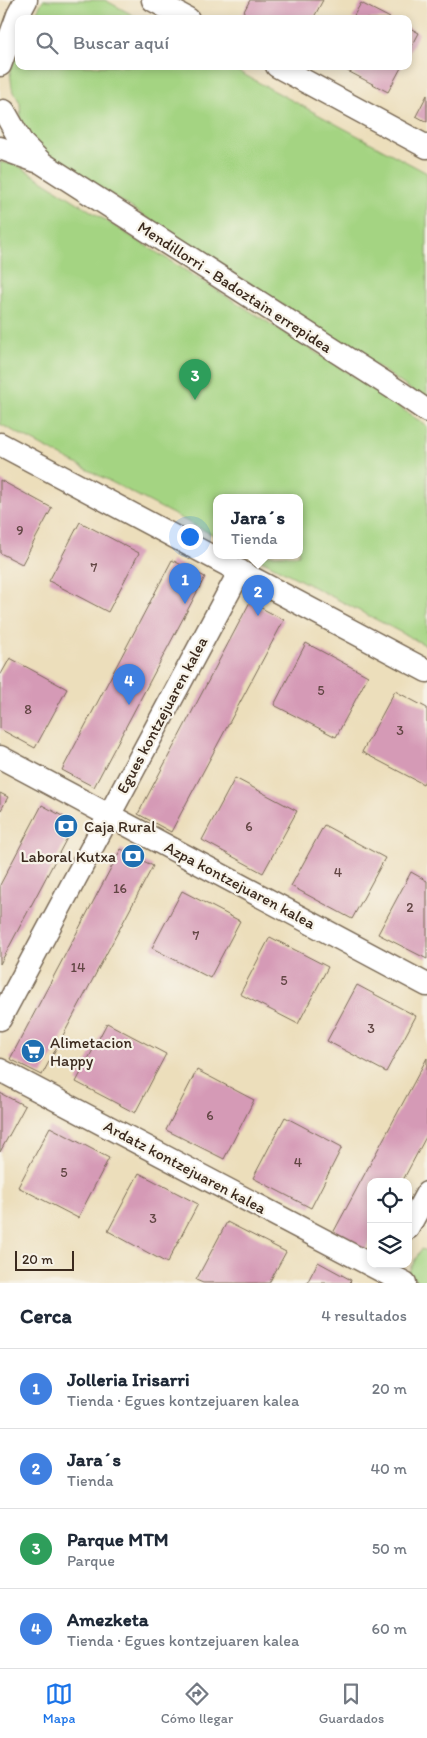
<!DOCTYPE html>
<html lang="es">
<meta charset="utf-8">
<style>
body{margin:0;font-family:Itim,sans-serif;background:#f2f2f3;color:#1f2937}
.controls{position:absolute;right:15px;bottom:15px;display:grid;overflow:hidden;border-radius:10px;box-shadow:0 2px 8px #0003}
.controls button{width:45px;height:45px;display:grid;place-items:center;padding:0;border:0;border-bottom:1px solid #e0e1e3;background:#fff;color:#1f2937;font:25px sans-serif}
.scale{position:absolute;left:15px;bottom:12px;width:59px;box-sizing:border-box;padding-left:5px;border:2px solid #3b2a1e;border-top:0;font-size:14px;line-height:18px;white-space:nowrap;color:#3b2a1e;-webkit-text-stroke:4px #f7f3e8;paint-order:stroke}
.you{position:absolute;left:189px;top:536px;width:18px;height:18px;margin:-12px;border:4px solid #fff;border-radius:50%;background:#1a73e8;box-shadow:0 0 0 8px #1a73e833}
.badge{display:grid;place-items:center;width:32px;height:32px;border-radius:50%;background:#1a73e8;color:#fff;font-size:16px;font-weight:700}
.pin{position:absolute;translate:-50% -41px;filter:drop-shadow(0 1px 2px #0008)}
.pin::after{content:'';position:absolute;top:26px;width:18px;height:15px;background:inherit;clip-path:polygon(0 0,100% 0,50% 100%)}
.popup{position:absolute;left:213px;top:494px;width:90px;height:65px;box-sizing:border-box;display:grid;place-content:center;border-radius:10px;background:#fff;filter:drop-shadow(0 1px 4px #0005);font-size:16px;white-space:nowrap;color:#747a83}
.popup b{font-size:19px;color:#1f2937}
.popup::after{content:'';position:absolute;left:50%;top:100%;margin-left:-10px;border:10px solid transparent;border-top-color:#fff}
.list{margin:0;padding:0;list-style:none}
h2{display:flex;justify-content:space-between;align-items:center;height:65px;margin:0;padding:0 20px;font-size:21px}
h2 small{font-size:16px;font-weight:400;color:#747a83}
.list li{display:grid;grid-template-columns:32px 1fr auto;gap:15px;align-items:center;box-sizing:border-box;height:80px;padding:0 20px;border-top:1px solid #e0e1e3}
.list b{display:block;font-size:19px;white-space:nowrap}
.list p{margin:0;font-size:16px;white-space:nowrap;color:#747a83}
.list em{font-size:16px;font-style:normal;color:#747a83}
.icon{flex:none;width:28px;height:28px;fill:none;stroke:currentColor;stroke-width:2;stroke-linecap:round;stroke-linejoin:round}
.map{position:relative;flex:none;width:427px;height:1283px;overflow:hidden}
.search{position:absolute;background:#fff;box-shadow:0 2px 8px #0003;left:15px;right:15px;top:15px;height:55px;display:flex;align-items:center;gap:12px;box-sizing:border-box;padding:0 18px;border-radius:10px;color:#747a83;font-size:19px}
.sheet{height:385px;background:#fff}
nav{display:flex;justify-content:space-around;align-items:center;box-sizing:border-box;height:70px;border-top:1px solid #e0e1e3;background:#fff;font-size:14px;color:#747a83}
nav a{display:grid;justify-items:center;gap:2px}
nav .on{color:#1a73e8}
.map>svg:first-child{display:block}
.green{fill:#a4d482;stroke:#707f50}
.building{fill:#d59ab6}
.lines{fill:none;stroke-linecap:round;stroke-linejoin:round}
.minor-casing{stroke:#796955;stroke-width:25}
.minor{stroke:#fff;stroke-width:22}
.labels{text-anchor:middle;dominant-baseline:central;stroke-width:4.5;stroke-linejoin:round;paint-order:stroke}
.number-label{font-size:14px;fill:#624644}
.street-label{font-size:16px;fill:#3b2a1e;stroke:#f7f3e8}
.poi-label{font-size:16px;fill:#3b2a1e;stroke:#f7f3e8;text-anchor:start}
</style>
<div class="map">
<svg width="427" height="1283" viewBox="0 0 427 1283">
<rect width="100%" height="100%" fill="#f7f3e8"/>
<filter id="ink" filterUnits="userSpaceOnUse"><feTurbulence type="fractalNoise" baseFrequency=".02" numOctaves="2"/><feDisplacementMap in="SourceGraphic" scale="10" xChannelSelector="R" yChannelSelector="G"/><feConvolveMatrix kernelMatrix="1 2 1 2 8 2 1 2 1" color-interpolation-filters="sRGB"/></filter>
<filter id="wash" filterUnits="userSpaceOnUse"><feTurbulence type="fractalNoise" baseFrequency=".0096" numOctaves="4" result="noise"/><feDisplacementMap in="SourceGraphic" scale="20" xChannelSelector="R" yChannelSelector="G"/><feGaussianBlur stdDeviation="1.12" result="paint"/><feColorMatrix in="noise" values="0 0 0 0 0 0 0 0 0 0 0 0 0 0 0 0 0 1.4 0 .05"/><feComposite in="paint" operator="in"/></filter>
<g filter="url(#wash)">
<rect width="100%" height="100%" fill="#ecdebb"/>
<!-- green -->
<path class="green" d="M43 0H105L140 19H33Z
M19 45V66H228L427 173V401L368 360 48 154 31 139 21 120 20 103 12 88 10 71Z
M0 162 17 165 35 176 355 377 427 426V646L252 555H299V497H217V537L0 424Z
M421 1249 427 1251V1283H424L407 1275Z"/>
<g id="blocks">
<!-- building -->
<path class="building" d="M250 0H323L313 19H250L242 15Z
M361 3 392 19H352Z
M408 27 419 33 408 54Z
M338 66H402L388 92Z
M427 95V122L416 116Z
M0 480 52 508 22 564 0 553Z
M80 522 139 553 108 612 49 581Z
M172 560 205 577 94 787 62 770Z
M250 602 284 620 171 832 138 814Z
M306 643 368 676 336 737 274 705Z
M10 658 67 689 35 748 0 729V676Z
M395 691 427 708V777L423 784 362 752Z
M235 778 297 811 263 873 202 840Z
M0 793 8 797 0 812Z
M42 805 75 823 0 964V885Z
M324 825 385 858 352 919 291 886Z
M121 849 153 866 42 1075 10 1059Z
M411 872 427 881V959L378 934Z
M182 891 240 921 210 978 152 948Z
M270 937 328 967 298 1024 240 994Z
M357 985 416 1016 386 1072 327 1041Z
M107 1023 166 1054 135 1113 76 1082Z
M427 1058V1135L402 1182H371V1239L365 1250 333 1233Z
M197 1070 254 1100 224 1159 166 1130Z
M0 1093 25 1106 0 1152Z
M285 1117 342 1147 311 1208 253 1178Z
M50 1127 109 1158 78 1218 18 1187Z
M139 1173 198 1204 167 1263 108 1231Z
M227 1222 286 1252 269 1283H203L196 1280Z
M318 1262 351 1280 350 1283H307Z"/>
</g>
</g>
<g filter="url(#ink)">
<use href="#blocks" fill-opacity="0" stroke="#796955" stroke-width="1"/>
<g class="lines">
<!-- minor casing -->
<g class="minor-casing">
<path id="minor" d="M153 0 188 19
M0 65 18 15 26 0
M277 66 427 147
M4 111 22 143 42 163 401 393 427 411
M0 148 36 161
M0 444 427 671
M0 757 427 985
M0 1019 240 571
M0 1070 405 1283
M408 1228 427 1193"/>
</g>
<!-- minor -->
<use href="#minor" class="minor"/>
</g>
</g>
<!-- icons -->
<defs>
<g id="bank-disc" transform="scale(1.25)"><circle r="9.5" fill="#1f6fb2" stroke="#f7f3e8"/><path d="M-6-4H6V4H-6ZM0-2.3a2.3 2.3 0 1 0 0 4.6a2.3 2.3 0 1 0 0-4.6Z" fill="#fff"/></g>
<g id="supermarket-disc" transform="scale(1.25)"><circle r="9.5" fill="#1f6fb2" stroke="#f7f3e8"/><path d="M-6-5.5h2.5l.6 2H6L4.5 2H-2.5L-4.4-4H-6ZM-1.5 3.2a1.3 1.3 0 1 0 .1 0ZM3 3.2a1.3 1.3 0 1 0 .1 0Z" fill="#fff"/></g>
</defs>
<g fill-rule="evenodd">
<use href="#bank-disc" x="66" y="826"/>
<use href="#bank-disc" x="133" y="856"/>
<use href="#supermarket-disc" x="33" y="1051"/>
</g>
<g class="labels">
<!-- number labels -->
<g class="number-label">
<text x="20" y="530">9</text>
<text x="94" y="567">7</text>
<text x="321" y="690">5</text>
<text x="28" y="709">8</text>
<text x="400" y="730">3</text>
<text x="249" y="826">6</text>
<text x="338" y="872">4</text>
<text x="120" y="888">16</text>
<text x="410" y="907">2</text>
<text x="196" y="935">7</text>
<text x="78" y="967">14</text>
<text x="284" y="980">5</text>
<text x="371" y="1028">3</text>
<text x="210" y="1115">6</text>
<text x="298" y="1162">4</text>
<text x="64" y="1172">5</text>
<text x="153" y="1218">3</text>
</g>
<!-- street labels -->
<g class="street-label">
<text transform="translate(235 287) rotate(33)">Mendillorri - Badoztain errepidea</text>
<text transform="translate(162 715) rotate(-62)">Egues kontzejuaren kalea</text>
<text transform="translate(240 885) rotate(28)">Azpa kontzejuaren kalea</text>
<text transform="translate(185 1167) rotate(28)">Ardatz kontzejuaren kalea</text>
</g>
<!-- poi labels -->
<g class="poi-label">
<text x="84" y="826">Caja Rural</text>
<text x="116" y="856" text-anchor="end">Laboral Kutxa</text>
<text x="50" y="1042">Alimetacion<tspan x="50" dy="18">Happy</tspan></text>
</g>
</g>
</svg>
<div class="controls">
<button><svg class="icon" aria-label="locate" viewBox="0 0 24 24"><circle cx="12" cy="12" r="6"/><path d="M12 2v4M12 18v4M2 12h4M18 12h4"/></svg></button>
<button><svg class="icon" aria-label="layers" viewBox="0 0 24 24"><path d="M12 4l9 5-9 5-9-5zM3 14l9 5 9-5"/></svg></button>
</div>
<div class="scale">20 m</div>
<div class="you"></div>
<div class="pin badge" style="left:185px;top:604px;background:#3f7fe0">1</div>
<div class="pin badge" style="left:258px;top:616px;background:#3f7fe0">2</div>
<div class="popup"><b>Jara´s</b>Tienda</div>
<div class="pin badge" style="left:195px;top:400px;background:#2e9e5b">3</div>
<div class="pin badge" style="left:129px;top:705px;background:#3f7fe0">4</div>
<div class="search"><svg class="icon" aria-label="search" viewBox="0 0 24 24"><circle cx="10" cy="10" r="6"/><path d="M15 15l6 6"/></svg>Buscar aquí</div>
</div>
<section class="sheet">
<h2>Cerca<small>4 resultados</small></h2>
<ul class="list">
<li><span class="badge" style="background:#3f7fe0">1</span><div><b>Jolleria Irisarri</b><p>Tienda · Egues kontzejuaren kalea</p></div><em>20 m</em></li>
<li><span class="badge" style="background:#3f7fe0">2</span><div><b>Jara´s</b><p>Tienda</p></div><em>40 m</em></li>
<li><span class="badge" style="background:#2e9e5b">3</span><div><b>Parque MTM</b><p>Parque</p></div><em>50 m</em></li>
<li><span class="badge" style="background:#3f7fe0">4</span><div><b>Amezketa</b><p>Tienda · Egues kontzejuaren kalea</p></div><em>60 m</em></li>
</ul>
</section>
<nav>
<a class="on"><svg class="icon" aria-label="map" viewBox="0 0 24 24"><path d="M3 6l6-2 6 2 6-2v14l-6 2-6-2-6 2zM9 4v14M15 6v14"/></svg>Mapa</a>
<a><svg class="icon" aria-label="directions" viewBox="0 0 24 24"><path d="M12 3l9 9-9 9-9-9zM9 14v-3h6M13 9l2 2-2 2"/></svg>Cómo llegar</a>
<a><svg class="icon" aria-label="saved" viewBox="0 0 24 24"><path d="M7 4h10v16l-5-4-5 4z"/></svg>Guardados</a>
</nav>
